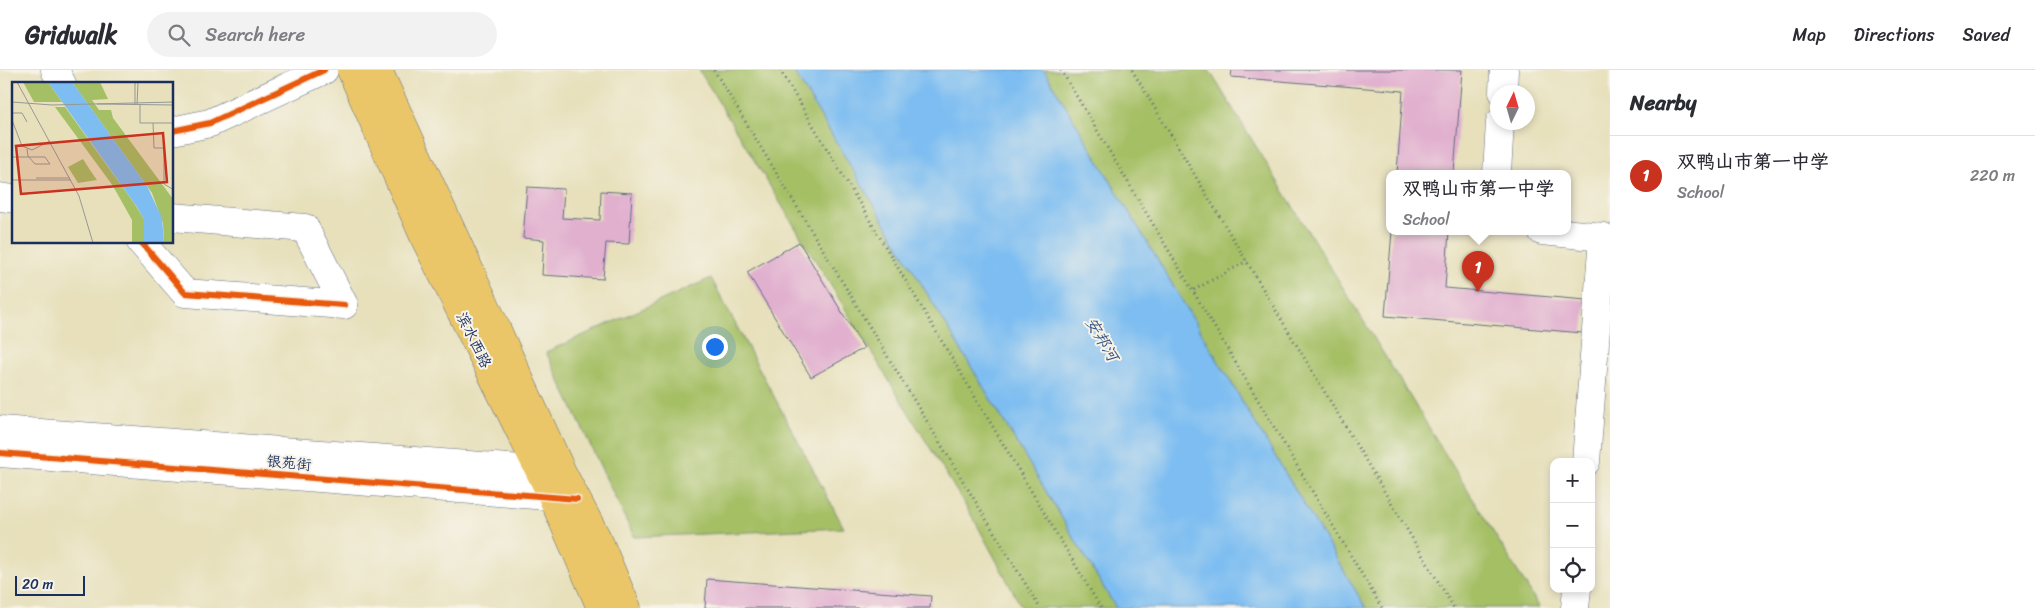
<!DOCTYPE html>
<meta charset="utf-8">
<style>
body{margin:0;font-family:Sriracha,"LXGW WenKai TC",sans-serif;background:#f2f2f3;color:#2b2b33}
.controls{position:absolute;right:15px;bottom:15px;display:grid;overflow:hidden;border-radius:10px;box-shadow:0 2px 8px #0003}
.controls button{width:45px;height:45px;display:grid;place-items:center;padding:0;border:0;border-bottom:1px solid #e1e1e2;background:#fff;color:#2b2b33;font:25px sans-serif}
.compass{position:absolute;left:1490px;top:15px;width:45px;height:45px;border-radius:50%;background:#fff;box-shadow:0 2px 8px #0003;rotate:5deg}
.scale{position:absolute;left:15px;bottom:12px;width:70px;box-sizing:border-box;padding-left:5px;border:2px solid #1b2f5e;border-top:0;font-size:14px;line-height:18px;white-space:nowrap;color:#1b2f5e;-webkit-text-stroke:4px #f7f3e8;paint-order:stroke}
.you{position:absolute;left:714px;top:276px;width:18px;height:18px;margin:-12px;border:4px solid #fff;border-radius:50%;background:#1a73e8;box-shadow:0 0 0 8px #1a73e833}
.badge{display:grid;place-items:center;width:32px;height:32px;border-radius:50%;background:#c8321e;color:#fff;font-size:16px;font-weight:700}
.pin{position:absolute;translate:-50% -41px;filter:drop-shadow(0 1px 2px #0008)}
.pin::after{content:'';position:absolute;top:26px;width:18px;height:15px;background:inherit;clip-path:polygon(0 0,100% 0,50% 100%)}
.popup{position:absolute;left:1386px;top:100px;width:185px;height:65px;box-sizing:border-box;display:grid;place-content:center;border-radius:10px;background:#fff;filter:drop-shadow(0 1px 4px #0005);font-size:16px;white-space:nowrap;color:#7c7c81}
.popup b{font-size:19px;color:#2b2b33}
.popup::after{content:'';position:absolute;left:50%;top:100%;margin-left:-10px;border:10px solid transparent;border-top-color:#fff}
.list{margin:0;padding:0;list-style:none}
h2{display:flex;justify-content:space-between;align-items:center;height:65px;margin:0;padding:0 20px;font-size:21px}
h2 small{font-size:16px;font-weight:400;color:#7c7c81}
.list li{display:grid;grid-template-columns:32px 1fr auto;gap:15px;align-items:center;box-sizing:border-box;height:80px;padding:0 20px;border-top:1px solid #e1e1e2}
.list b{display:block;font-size:19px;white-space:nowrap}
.list p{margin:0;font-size:16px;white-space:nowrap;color:#7c7c81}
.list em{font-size:16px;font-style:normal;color:#7c7c81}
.icon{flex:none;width:28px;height:28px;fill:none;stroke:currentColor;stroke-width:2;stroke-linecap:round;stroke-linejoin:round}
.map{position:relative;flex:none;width:1610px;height:538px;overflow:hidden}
header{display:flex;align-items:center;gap:30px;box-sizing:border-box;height:70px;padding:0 25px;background:#fff;border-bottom:1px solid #e1e1e2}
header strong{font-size:24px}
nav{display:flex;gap:28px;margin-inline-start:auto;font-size:18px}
.search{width:350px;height:45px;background:#f2f2f3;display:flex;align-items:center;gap:12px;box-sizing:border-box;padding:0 18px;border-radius:28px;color:#7c7c81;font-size:19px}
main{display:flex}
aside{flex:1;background:#fff}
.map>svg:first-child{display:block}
.green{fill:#a5bf65;stroke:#607762}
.water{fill:#7dbdf1;stroke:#4c76a8}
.building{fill:#e1b0cf}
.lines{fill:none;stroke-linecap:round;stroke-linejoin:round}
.minor-casing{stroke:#626d7f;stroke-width:29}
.major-casing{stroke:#626d7f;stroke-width:29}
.path{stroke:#626d7f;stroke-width:3;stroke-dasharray:1 4;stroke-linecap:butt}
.minor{stroke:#fff;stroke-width:28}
.major{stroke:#ebc669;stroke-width:28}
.cycleway-casing{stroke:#f7f3e8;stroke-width:9}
.cycleway{stroke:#e8590c;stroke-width:6}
.labels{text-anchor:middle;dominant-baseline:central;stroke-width:4;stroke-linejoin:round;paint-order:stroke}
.street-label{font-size:15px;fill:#1b2f5e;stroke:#f7f3e8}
.water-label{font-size:16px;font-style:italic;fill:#345283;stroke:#f7f3e8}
.inset-road{fill:none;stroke:#959996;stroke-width:1}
.view{fill:#c8321e;fill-opacity:0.15;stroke:#c8321e;stroke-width:2.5}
.inset-edge{fill:none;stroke:#1b2f5e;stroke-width:2.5}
</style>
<header>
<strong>Gridwalk</strong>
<div class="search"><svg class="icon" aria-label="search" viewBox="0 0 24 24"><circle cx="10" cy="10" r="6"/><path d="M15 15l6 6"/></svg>Search here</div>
<nav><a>Map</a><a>Directions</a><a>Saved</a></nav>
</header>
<main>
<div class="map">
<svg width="1610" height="538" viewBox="0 0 1610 538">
<rect width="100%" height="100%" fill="#f7f3e8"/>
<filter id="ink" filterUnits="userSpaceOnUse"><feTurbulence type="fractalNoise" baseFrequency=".02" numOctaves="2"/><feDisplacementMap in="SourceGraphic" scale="10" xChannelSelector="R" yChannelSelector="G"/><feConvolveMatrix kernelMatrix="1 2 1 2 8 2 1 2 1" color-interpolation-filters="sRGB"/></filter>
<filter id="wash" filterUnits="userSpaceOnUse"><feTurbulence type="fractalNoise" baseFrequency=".0096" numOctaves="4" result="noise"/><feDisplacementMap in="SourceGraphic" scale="20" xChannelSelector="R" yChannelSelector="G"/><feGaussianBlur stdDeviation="1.12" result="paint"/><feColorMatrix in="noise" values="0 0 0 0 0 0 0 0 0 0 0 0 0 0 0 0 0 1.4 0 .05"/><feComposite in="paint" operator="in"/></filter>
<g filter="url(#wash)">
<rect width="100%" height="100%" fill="#e7e0bb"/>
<!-- green -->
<path class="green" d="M699 0H793L1116 538H1022L976 453Z
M1044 0H1209L1540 538H1366Z
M711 208 844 458 634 467 546 282Z"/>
<!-- water -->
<path class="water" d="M793 0H1044L1366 538H1116Z"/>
<g id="blocks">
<!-- building -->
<path class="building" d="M1232 0H1462L1454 103H1397L1403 21 1231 7Z
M527 117 564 119 562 148 600 150 601 121 632 123 629 174 606 173 603 209 542 205 544 170 523 168Z
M1392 161H1449L1445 218 1586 230 1583 263 1385 246Z
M799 172 864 278 811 307 747 202Z
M707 509 931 526 930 538H705Z"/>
</g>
</g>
<g filter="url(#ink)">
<use href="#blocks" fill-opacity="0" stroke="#626d7f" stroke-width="1"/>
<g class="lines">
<!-- minor casing -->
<g class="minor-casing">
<path id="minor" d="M55 0 62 14
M1503 22 1504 0
M172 61 210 53 324 0
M1497 103 1500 52
M0 127 14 129
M172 147 305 158 344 235
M1542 161 1603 167 1586 392
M141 172 185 223 344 235
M0 360 561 402
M0 383 574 428
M1575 538 1577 519"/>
</g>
<!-- major casing -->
<g class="major-casing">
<path id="major" d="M351 0 425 169 552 426 601 538
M378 0 562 402 599 472 627 538"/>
</g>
<!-- path -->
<path class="path" d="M714 0 1040 538
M780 0 1101 538
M1061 0 1382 538
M1132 0 1454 538
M1194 220 1247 191"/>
<!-- minor -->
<use href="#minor" class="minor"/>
<!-- major -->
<use href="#major" class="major"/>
<!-- cycleway casing -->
<g class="cycleway-casing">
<path id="cycleway" d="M172 61 210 53 324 0
M141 172 185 223 344 235
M0 383 577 429"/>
</g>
<!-- cycleway -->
<use href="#cycleway" class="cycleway"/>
</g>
</g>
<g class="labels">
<!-- street labels -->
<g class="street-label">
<text transform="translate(474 270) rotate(64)">滨水西路</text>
<text transform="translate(289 393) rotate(5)">银苑街</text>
</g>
<!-- water labels -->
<g class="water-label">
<text transform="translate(1102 269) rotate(59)">安邦河</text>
</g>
</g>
<!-- overview -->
<g transform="translate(12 12)">
<rect width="161" height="161" fill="#e7e0bb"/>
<path d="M11 0H36L50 20H22ZM60 0H88L96 17 80 18 87 28H99L101 36 161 117V161H152L151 141 140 111ZM43 25H53L122 121 132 137V161H120V138L101 104ZM71 77 78 88 85 98 66 101 56 85Z" fill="#a5bf65"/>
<path d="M36 0H60L135 104 150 136 152 161H132V137L125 125Z" fill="#7dbdf1"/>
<path class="inset-road" d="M5 0 67 114 81 161M0 20 40 23 162 20M85 22 162 23M123 22V0M125 23 126 0M128 23V41H162M0 31H10L15 40M0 38 10 64 20 68 38 59M141 41 142 66H152V102L162 108M15 67 16 74 23 82H38M1 75H33L38 82M24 96H58M0 98H59"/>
<path class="view" d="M151 51 155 100 9 112 4 64Z"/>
<rect width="161" height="161" class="inset-edge"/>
</g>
</svg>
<div class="controls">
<button>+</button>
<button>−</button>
<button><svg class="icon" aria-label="locate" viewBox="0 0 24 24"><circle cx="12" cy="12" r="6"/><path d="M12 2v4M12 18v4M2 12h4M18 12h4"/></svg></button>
</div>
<svg class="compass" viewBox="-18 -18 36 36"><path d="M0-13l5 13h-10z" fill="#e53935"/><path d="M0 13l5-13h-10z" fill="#7c7c81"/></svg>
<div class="scale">20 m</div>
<div class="you"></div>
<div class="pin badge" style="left:1478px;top:222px">1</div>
<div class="popup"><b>双鸭山市第一中学</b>School</div>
</div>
<aside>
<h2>Nearby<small></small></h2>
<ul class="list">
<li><span class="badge">1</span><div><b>双鸭山市第一中学</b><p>School</p></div><em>220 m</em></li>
</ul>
</aside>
</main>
